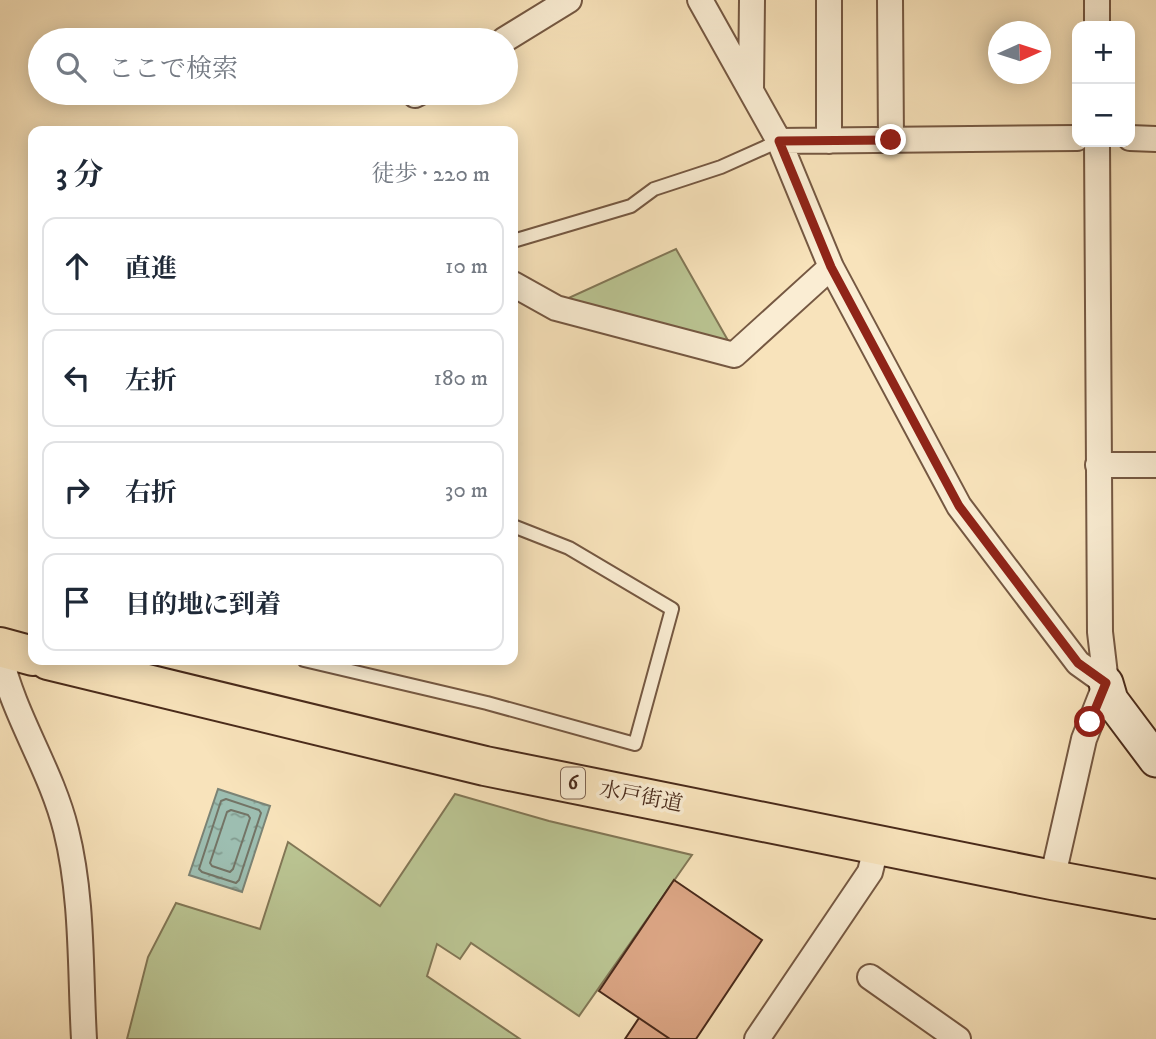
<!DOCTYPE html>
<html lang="ja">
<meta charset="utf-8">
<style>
body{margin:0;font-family:"IM FELL DW Pica","Noto Serif JP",serif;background:#f6f6f7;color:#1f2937}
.controls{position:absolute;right:21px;top:21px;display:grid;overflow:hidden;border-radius:14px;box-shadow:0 4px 18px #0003}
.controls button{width:63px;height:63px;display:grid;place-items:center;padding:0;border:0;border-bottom:2px solid #e0e1e3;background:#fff;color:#1f2937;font:35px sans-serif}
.compass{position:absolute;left:988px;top:21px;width:63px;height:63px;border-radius:50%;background:#fff;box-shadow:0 4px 18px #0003;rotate:87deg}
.stop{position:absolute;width:21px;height:21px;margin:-16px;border:5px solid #8f2418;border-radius:50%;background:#fff}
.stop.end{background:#8f2418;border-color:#fff;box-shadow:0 2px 7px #0008}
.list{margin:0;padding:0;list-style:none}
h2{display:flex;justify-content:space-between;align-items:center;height:91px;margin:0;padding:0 28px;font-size:30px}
h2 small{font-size:23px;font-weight:400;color:#747a83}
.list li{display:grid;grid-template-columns:46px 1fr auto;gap:21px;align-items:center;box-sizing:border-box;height:98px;margin:0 14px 14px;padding:0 14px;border:2px solid #e0e1e3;border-radius:14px}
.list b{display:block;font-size:26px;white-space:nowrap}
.list em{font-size:23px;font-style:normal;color:#747a83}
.icon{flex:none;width:38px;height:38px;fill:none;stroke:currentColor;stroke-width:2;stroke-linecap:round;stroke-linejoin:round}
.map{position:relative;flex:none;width:1156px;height:1039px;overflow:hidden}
.search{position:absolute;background:#fff;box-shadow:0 4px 18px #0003;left:28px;top:28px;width:490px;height:77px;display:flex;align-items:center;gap:18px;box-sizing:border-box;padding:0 24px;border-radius:38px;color:#747a83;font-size:26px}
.panel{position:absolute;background:#fff;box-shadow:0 4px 18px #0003;left:28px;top:126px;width:490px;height:539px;border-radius:14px}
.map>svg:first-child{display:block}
.park{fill:#bac492;stroke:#827756;stroke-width:2}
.water{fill:url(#water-ripples);stroke:#7b8375;stroke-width:2}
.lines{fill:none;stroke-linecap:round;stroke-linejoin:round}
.shore{stroke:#737466;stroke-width:2}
.building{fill:#dba584;stroke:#492a1a;stroke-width:2}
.lane-casing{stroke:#755842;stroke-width:16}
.street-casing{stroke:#755842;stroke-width:28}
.secondary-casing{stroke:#492a1a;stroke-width:37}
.highway-casing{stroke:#492a1a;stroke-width:42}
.lane{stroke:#faedd3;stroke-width:12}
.street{stroke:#faedd3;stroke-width:24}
.secondary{stroke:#faedd3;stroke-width:33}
.highway{stroke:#f8e3bb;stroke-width:38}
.route{stroke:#8f2418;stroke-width:9}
.labels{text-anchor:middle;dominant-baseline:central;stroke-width:7;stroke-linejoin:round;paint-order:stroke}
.shield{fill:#faedd3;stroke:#7e6452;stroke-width:2}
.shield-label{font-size:19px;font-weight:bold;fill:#492a1a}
.street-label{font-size:21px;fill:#492a1a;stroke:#faedd3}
</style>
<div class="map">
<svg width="1156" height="1039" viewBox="0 0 1156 1039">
<defs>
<pattern id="water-ripples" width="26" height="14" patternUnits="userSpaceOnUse" patternTransform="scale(1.75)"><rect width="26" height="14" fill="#9dbeb1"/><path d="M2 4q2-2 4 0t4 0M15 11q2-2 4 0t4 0" fill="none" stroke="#829b8f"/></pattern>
</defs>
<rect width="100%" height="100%" fill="#f8e3bb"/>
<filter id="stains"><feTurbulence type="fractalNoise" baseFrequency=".00286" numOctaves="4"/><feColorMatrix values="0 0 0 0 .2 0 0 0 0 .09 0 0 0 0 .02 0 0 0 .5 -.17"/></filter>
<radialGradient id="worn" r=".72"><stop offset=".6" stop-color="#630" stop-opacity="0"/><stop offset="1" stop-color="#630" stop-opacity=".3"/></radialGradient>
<!-- park -->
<path class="park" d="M676 249 730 344 562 301Z
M455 794 549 821 692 855 579 1016 471 943 460 959 437 944 427 976 520 1039H127L148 957 176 903 260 929 288 842 380 906Z"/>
<!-- water -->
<path class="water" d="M218 789 270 806 242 892 189 875Z"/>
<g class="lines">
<!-- shore -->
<path class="shore" d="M226 799 259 810 261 813 239 880 236 883 202 872 199 869 221 801Z
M231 810 248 815 250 818 233 869 230 872 212 866 210 863 227 812Z"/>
</g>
<!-- building -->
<path class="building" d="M674 880 762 940 696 1039H670L599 991Z
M639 1018 670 1039H625Z"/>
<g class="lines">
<!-- lane casing -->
<g class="lane-casing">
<path id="lane" d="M513 241 631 206 654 189 721 167 779 141
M304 660 487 703 635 744 672 609 569 548 513 526"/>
</g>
<!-- street casing -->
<g class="street-casing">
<path id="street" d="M700 0 779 141 831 267 959 506 1078 663 1106 683
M890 0 891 140
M1097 0V26
M504 40 569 0
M751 90 752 0
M414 93 415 95 419 93
M1130 138 1156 139
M779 141 1077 138
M829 141V0
M513 284 556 308 734 355 831 267
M1098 465H1156
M0 655C14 717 51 769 66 830 83 898 80 970 84 1039
M1052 880 1084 739 1106 683 1100 632 1097 142
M870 977 958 1039
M757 1039 870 872 877 844"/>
</g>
<!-- secondary casing -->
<g class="secondary-casing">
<path id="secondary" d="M1106 683 1111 700 1156 760"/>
</g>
<!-- highway casing -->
<g class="highway-casing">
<path id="highway" d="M0 647 33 656
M48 660 485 766 1052 880 1156 899"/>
</g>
<!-- lane -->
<use href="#lane" class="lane"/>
<!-- street -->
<use href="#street" class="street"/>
<!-- secondary -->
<use href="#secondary" class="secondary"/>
<!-- highway -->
<use href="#highway" class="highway"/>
</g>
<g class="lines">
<!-- route -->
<path class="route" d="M891 140 779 141 831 267 959 506 1078 663 1106 683 1090 722"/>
</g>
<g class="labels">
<!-- shield labels -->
<rect class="shield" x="561" y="767.5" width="24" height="31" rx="5"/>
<g class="shield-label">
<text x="573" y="783">6</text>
</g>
<!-- street labels -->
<g class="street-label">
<text transform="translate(641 797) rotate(11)">水戸街道</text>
</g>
</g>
<rect width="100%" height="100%" filter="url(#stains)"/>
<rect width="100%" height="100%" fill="url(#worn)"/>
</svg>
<div class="controls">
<button>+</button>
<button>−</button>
</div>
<svg class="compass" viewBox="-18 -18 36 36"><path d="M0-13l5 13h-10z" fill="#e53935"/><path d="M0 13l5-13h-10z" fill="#747a83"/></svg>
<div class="stop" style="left:1090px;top:722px"></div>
<div class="stop end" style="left:891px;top:140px"></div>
<div class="search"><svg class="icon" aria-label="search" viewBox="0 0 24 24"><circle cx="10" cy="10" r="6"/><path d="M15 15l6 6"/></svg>ここで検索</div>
<section class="panel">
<h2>3 分<small>徒歩 · 220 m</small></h2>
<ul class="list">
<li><svg class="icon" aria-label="ahead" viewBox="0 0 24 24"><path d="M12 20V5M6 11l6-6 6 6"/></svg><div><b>直進</b></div><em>10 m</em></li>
<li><svg class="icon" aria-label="left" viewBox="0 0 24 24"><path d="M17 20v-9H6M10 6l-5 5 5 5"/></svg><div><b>左折</b></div><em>180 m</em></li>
<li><svg class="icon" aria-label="right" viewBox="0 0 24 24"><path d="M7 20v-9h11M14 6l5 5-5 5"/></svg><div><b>右折</b></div><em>30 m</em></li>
<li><svg class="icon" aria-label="arrive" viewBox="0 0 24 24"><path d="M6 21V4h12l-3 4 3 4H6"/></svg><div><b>目的地に到着</b></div></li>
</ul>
</section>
</div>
